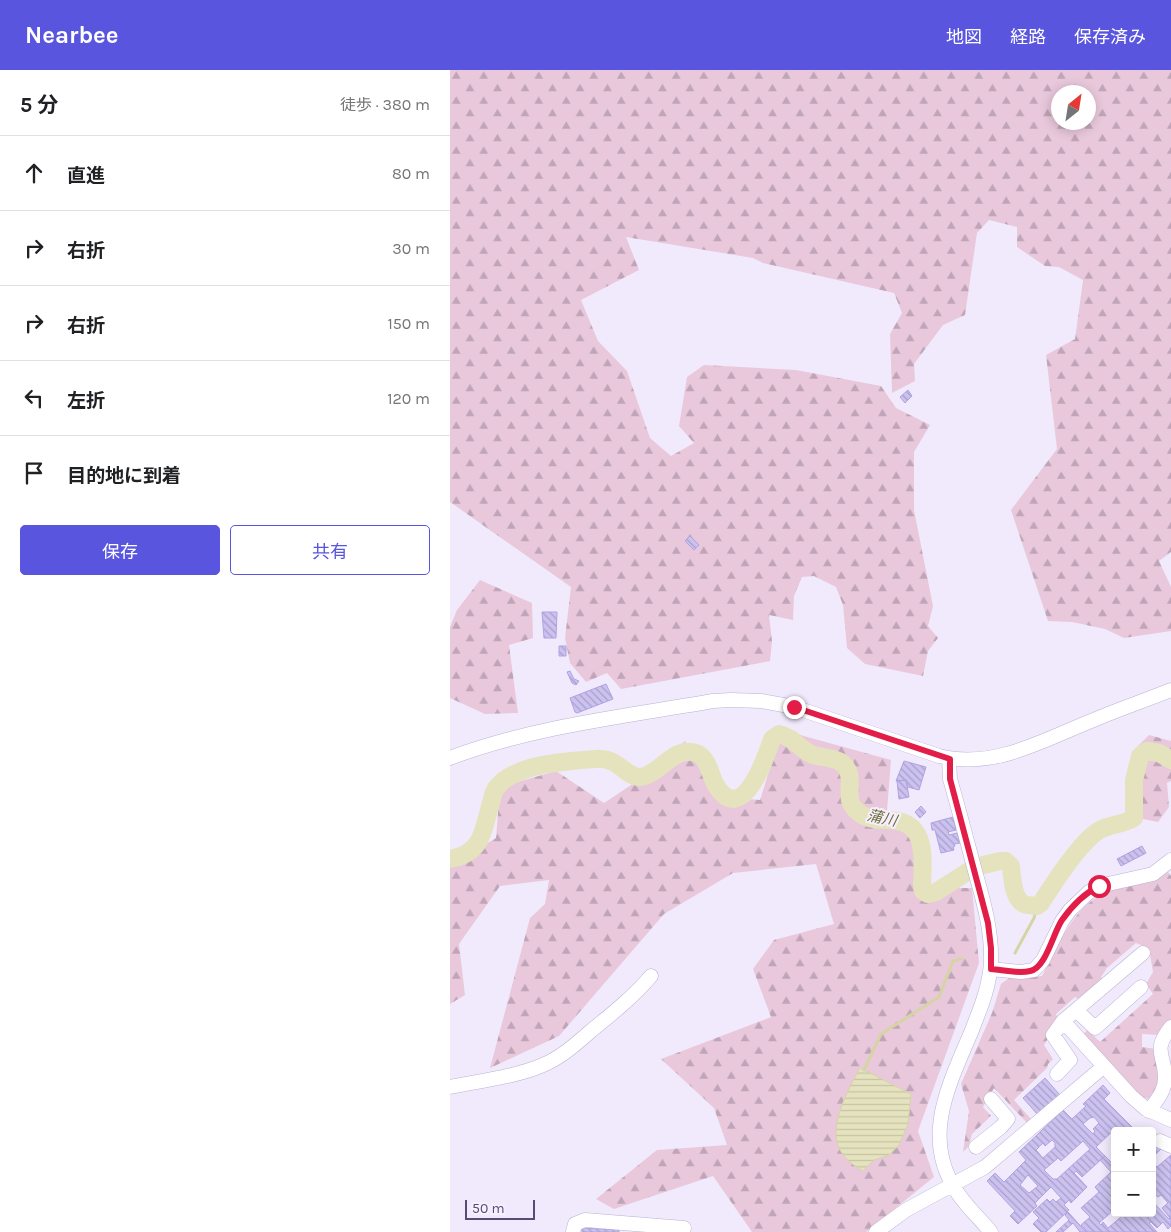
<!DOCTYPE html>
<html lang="ja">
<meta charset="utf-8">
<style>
body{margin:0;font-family:Karla,"Noto Sans JP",sans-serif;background:#f6f6f6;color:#202124}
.controls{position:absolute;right:15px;bottom:15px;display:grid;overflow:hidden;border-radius:5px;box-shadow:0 2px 12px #0003}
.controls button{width:45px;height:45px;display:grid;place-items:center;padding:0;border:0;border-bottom:1px solid #e0e0e0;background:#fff;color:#202124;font:25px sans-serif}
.compass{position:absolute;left:601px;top:15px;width:45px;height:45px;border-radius:50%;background:#fff;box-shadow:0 2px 12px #0003;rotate:30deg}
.scale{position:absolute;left:15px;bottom:12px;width:70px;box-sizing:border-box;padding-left:5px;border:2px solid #544e76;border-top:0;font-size:14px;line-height:18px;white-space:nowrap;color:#544e76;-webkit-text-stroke:4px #f6f0fe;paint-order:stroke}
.stop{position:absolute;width:15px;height:15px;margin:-11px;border:4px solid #e11d48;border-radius:50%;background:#fff}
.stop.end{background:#e11d48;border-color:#fff;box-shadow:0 1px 5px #0008}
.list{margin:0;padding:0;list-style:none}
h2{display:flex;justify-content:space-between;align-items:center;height:65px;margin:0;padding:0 20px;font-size:21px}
h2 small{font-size:16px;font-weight:400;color:#757577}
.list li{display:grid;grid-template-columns:32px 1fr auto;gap:15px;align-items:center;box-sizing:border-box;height:75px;padding:0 20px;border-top:1px solid #e0e0e0}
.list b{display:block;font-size:19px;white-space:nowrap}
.list em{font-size:16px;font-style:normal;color:#757577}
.actions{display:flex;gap:10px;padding:15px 20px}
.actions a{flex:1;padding:11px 0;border:1px solid #5955df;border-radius:5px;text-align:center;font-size:18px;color:#5955df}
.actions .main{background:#5955df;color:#fff}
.icon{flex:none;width:28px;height:28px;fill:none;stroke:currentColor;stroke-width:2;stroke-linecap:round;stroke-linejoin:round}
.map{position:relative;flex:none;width:721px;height:1162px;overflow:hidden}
header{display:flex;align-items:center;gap:30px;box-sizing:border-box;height:70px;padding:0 25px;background:#5955df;color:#fff}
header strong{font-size:24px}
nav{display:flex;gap:28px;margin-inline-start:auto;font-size:18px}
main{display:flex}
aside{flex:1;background:#fff}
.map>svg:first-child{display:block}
.forest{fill:url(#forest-firs);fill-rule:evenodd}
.water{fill:url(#water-rules);stroke:#d6d4a5}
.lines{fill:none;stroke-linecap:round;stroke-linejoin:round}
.stream{stroke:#d6d4a5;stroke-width:3}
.river{stroke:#e5e3be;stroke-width:18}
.building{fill:url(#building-back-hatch);stroke:#afa3e2;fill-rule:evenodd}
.minor-casing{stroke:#b9b2d0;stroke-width:15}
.minor{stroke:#fff;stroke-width:14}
.route{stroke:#e11d48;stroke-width:6}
.labels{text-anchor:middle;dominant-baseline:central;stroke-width:4;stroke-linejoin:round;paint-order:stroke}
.water-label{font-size:15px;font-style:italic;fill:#72713e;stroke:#f6f0fe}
</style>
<header>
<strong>Nearbee</strong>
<nav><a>地図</a><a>経路</a><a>保存済み</a></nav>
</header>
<main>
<aside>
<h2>5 分<small>徒歩 · 380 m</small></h2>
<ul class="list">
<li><svg class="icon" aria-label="ahead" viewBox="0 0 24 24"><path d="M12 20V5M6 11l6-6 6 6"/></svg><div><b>直進</b></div><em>80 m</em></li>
<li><svg class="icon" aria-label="right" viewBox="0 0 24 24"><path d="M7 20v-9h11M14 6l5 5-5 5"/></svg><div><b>右折</b></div><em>30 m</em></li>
<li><svg class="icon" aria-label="right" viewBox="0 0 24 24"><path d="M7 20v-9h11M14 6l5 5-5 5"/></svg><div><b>右折</b></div><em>150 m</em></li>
<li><svg class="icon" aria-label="left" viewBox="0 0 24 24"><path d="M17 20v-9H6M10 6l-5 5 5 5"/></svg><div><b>左折</b></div><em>120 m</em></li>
<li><svg class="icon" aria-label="arrive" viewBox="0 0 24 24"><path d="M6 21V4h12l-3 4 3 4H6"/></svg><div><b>目的地に到着</b></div></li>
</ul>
<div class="actions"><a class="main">保存</a><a>共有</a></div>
</aside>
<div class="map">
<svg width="721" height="1162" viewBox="0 0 721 1162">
<defs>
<pattern id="forest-firs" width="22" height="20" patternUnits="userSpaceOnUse" patternTransform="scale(1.25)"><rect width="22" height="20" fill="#e9c8dc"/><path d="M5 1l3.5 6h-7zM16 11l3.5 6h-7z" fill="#bfa5b7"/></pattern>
<pattern id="water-rules" width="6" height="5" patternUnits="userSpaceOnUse" patternTransform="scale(1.25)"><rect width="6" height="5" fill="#e5e3be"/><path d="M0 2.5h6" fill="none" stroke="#c6c4a7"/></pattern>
<pattern id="building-back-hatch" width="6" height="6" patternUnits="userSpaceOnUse" patternTransform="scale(1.25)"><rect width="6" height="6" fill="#cbc2f0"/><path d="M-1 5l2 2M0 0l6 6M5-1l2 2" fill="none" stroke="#a7a0c7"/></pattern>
</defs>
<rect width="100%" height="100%" fill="#f1eafc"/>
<!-- forest -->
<path class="forest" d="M0 0H721V482L709 491 721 517V561L674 568 655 559 622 552 598 551 561 440 607 379 596 285 625 269 633 210 609 197 595 196 567 177V157L539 150 527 163 515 245 493 255 464 294 465 311 442 323 440 264 452 243 444 223 313 193 303 188 176 167 189 200 131 230 148 271 177 301 200 368 221 386 244 373 229 356 237 307 254 295 346 300 431 316 446 338 480 355 464 382V440L483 536 478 556 488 568 478 581 473 606 415 594 397 578 393 535 386 517 364 506 352 507 344 526 343 550 319 545 322 571 320 591 171 619 157 603 136 612 120 593 115 568 121 517 0 432ZM608 22H638V52H608Z
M30 510 82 533 83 568 59 575 68 643 35 644 0 628V557L7 540Z
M332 660 441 690 437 741 465 757 479 818H522L529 893 468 1061 484 1107 416 1162H302L263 1106 164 1139 146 1129 207 1080 277 1075 264 1038 211 989 321 947 303 899 324 870 384 854 366 794 283 803 214 844 109 966 40 998 80 848 95 834 99 810 50 816 9 874 15 925 0 934V788L17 785 46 768 50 717 106 701 154 733 208 697 235 671 265 726 310 730Z
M699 665 721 671V711L717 713 719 737 708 752 678 746 680 702 684 680Z
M718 802 721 806V952L709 965 692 964V977L707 979 712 1014 701 1030 685 1024 633 964 638 960 650 972 703 924 696 914 703 902 700 885 695 877 686 873 657 898 651 907 655 911 632 931 625 927 606 944 609 951 594 975 603 989 598 994 597 998 564 1030 581 1049 577 1053 544 1018 533 1037 541 1046 522 1064 519 1076 513 1082 519 1041 511 1014 542 943 551 914 559 908 592 906C609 875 623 834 660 821 680 815 700 815 718 802Z"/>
<!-- water -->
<path class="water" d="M410 998 461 1024 458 1054 449 1075 439 1085 424 1090 413 1101C404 1096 395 1089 390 1080 377 1057 399 1018 410 998Z"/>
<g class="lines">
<!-- stream -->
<path class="stream" d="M565 883 584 848 587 836
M414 1000 431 964 489 927 503 891 512 889"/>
<!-- river -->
<path class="river" d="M0 789C35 783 33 757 42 729 43 725 44 719 48 716 66 694 117 691 145 689 169 687 174 706 189 707 208 707 223 675 246 683 259 687 260 707 267 717 293 756 316 687 322 669L329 664C343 667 349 678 361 684 374 690 394 685 399 704 402 716 395 731 406 740 414 749 426 750 437 750 478 750 473 786 472 816L473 821 478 824 486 822 525 797 550 791H556L561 796C562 807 563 829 574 834 578 836 583 835 587 836L591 833C603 814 630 773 648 761 659 754 673 755 684 748V710L690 686 697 681 709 683 721 690"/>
</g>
<!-- building -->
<path class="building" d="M458 320 462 326 455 333 450 327Z
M240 466 249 475 244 480 235 471Z
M92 542H107L106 568H94Z
M109 576H116V586H109Z
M120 601 124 609 129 611 126 615 122 613 117 602Z
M156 614 163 629 127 643 125 642 120 628Z
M454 691 476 697 469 720 458 717 456 710 446 711Z
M456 710 459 727 449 729 447 711Z
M471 736 476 742 470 748 465 742Z
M503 747 506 760 498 762 499 765 507 763 510 773 504 774 505 776 503 777 504 780 491 783 485 760H482L481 753Z
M692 776 696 783 671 796 667 789Z
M595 1008 610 1025 588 1045 573 1028Z
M653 1015 660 1023 654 1029 683 1058 680 1061H670L667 1057 646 1077 655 1086 632 1107 626 1101 624 1103 637 1117 621 1133 619 1130 614 1135 619 1140 596 1162H591L583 1154 589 1148 583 1142 597 1129 600 1132 603 1129 606 1132 611 1128 601 1117 585 1133 587 1136 568 1154 560 1146 565 1141 537 1111 545 1103 554 1112 576 1090 569 1082 613 1040 622 1049 636 1036 633 1034ZM644 1047 649 1053 643 1059 645 1061 643 1064 633 1054 640 1048ZM602 1070 605 1073V1077L593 1088 586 1080 593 1073 595 1076ZM633 1071 640 1079 607 1109H603L594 1100 608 1088 611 1091ZM578 1105 588 1116 579 1123 570 1115Z
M702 1068 712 1078 702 1088Z
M721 1085V1156L718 1159 713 1152 707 1158 701 1152 699 1153 707 1162H637L631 1155 640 1147 631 1138 649 1122 645 1117 661 1102 663 1104 665 1102V1139L649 1153 651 1155 653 1152 658 1158 672 1146 669 1143H702V1131L719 1149 720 1148 712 1138 718 1133 711 1125 708 1127 702 1122V1092L707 1097Z
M655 1086 665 1096 663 1104 650 1090Z
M618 1142 636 1162H630L623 1153 613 1162H606L619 1150 615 1145Z
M132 1158 169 1160V1162H132Z"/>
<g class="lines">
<!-- minor casing -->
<g class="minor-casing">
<path id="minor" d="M0 688C81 657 177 646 263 631L281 630 311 631 344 637 489 686C545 700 595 669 646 649 670 639 696 630 721 620
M499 689 500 709C509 740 517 771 525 801 533 830 542 860 541 891 540 915 531 937 522 960 500 1013 470 1067 507 1122 516 1136 530 1149 541 1162
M693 883 613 951 681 1026 696 1039 721 1050
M541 899 571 902 584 900 593 890 612 851 620 840 639 822 658 814 703 804 721 790
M626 940 645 958 691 917
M607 1004 620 990 603 965 613 951
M0 1017C29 1011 65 1007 93 995 112 987 127 973 142 960 163 943 184 926 201 906
M699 1041C706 1031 715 1021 715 1009 716 986 701 981 721 957
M710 1071 721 1076
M526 1077 551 1057 558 1049 541 1029
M123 1162 125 1154 135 1150 234 1158 233 1162
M426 1162 456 1140 535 1097 653 997"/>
</g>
<!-- minor -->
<use href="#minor" class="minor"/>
</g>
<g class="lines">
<!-- route -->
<path class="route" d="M344 637 500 689V709L538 853 541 878V899C553 900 568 904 580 901 596 898 603 863 612 850 622 836 633 824 649 816"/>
</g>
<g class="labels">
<!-- water labels -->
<g class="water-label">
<text transform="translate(432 748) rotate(12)">蒲川</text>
</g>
</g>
</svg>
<div class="controls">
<button>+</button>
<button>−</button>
</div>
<svg class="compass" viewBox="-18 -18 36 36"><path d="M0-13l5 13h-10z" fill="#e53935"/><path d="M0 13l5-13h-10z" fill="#757577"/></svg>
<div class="scale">50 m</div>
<div class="stop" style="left:649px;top:816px"></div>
<div class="stop end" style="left:344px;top:637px"></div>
</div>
</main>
